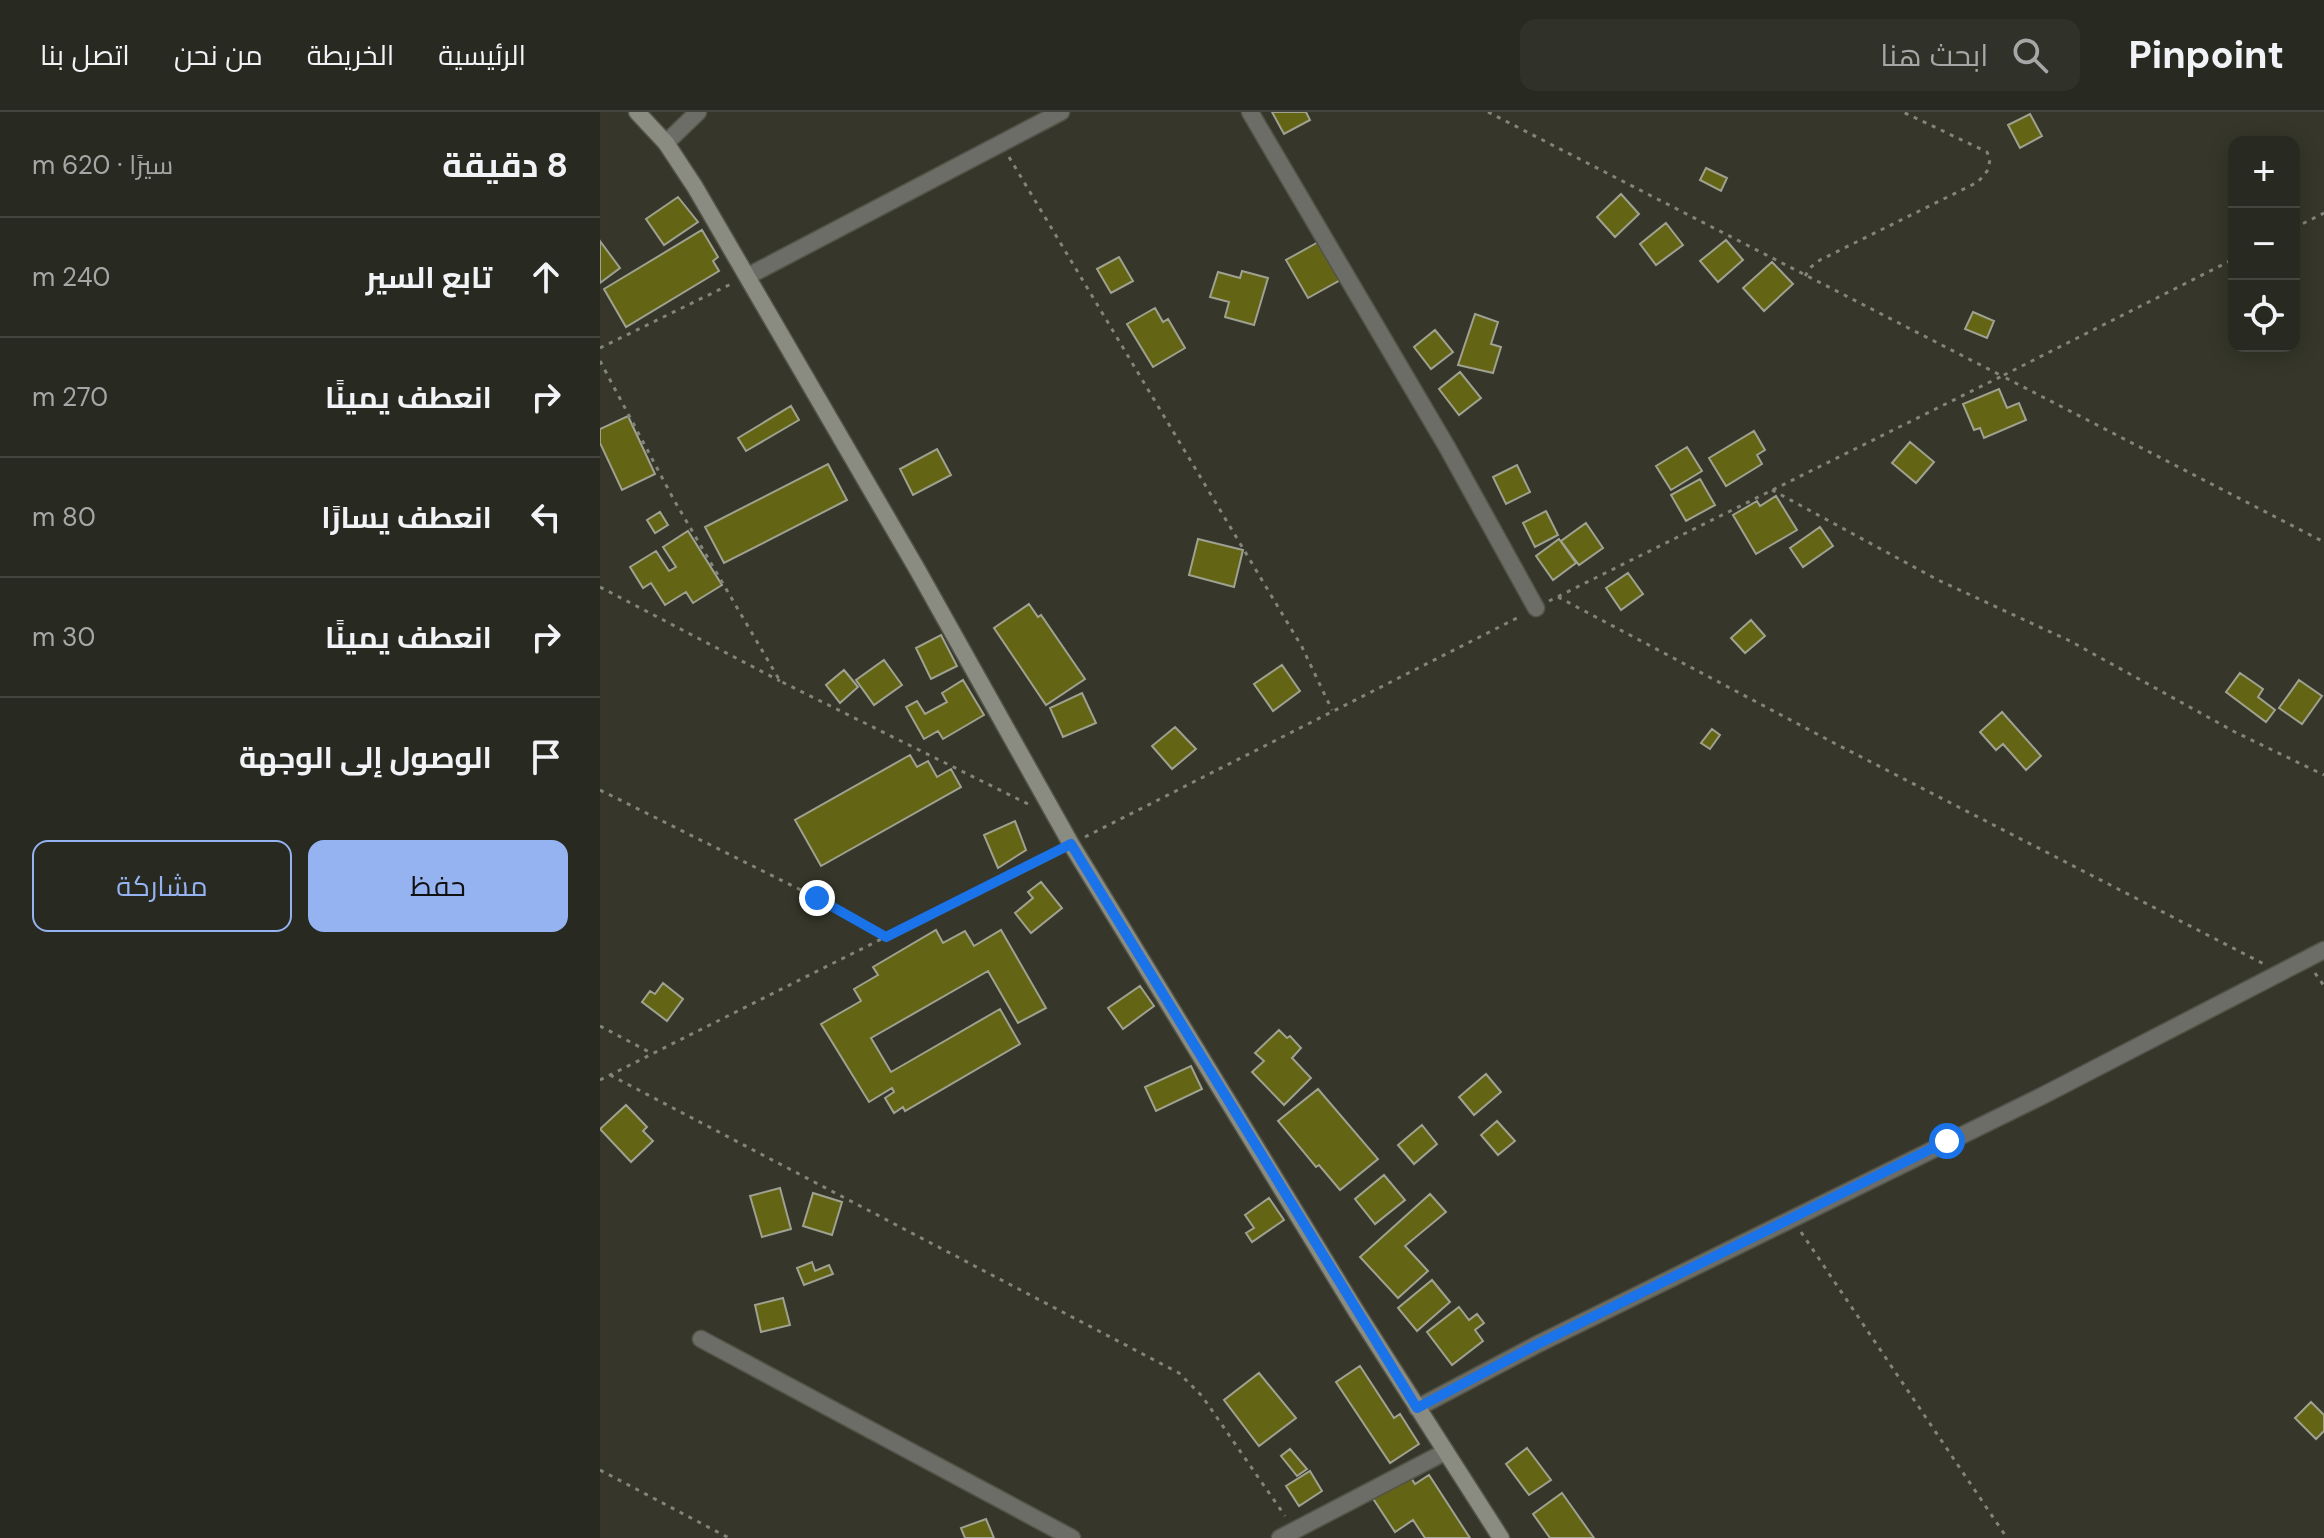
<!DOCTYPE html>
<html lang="ar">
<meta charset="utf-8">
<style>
body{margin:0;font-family:"DM Sans",Cairo,sans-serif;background:#303129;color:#f1f3f6;direction:rtl}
.controls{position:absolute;right:24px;top:24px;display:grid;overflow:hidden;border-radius:16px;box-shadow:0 4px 20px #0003}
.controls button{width:72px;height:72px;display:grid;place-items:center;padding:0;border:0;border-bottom:2px solid #44453e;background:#282920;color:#f1f3f6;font:40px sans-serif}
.stop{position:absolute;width:24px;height:24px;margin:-18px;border:6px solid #1a73e8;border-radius:50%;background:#fff}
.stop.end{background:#1a73e8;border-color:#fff;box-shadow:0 2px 8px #0008}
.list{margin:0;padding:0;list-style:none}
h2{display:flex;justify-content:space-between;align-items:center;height:104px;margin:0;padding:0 32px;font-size:34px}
h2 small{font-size:26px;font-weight:400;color:#a5a6a5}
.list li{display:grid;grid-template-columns:52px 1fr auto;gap:24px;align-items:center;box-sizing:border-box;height:120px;padding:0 32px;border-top:2px solid #44453e}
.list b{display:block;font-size:30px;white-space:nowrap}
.list em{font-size:26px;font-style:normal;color:#a5a6a5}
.actions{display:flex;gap:16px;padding:24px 32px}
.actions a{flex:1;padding:18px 0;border:2px solid #95b2f1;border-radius:16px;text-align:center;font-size:28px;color:#95b2f1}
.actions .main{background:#95b2f1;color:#111}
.icon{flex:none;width:44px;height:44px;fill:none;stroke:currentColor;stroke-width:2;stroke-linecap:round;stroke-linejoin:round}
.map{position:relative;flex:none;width:1724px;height:1426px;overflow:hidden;direction:ltr}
header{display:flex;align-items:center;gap:48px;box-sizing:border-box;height:112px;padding:0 40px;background:#282920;border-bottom:2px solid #44453e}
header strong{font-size:38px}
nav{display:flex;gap:44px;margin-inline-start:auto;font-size:28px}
.search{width:560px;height:72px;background:#303129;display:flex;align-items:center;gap:20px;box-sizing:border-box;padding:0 28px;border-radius:16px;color:#a5a6a5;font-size:30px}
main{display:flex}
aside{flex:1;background:#282920}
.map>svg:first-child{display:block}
.building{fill:#636514;stroke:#9fa191;stroke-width:2}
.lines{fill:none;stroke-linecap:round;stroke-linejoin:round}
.street-casing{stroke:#535448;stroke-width:19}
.secondary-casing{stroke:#535448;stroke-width:19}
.path{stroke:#83847a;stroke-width:3;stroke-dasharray:4 6;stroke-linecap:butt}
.street{stroke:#6c6d67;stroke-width:16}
.secondary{stroke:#8a8b81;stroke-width:16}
.route{stroke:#1a73e8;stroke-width:10}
</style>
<header>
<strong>Pinpoint</strong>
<div class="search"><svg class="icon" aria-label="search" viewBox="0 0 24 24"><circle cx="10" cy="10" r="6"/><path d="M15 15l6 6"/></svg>ابحث هنا</div>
<nav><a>الرئيسية</a><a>الخريطة</a><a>من نحن</a><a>اتصل بنا</a></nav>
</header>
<main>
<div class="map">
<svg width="1724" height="1426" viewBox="0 0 1724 1426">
<rect width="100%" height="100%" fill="#36372a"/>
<!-- building -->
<path class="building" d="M672 0H706L710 8 684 22Z
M1430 2 1442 24 1420 36 1408 13Z
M1106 56 1127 66 1121 79 1100 68Z
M1021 82 1039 102 1015 125 997 105Z
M78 85 98 110 64 133 46 107Z
M1066 111 1083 133 1056 153 1040 132Z
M102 118 118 145 113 149 119 159 26 215 4 177Z
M1126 128 1143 148 1118 170 1100 149Z
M0 129 20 156 0 171Z
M720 129 742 167 708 186 686 148Z
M519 145 533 169 511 181 497 157Z
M1172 150 1193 172 1164 199 1143 176Z
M642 159 668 166 654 213 625 205 629 190 610 185 618 160 640 166Z
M555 196 563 210 568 207 585 236 553 255 527 212Z
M1373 200 1394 209 1387 226 1365 217Z
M875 202 898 210 891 232 901 235 893 261 858 253Z
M835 218 853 240 831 257 814 235Z
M860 260 881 286 859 303 839 277Z
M1399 277 1407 296 1419 291 1426 308 1384 326 1380 316 1374 318 1363 292Z
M191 294 199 308 146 339 138 326Z
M28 304 55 362 22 378 0 331V317Z
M1154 319 1165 338 1157 343 1162 352 1126 374 1109 346Z
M1310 330 1334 350 1316 371 1292 351Z
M1087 335 1102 359 1071 378 1056 354Z
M337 337 351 363 313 383 300 357Z
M228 352 247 388 124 451 105 415Z
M917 353 930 380 906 392 893 365Z
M1100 367 1115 393 1086 409 1071 383Z
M1176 384 1197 418 1156 442 1133 403 1157 389 1160 394Z
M946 399 958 423 935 435 923 411Z
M60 400 68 413 55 421 47 408Z
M986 411 1003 436 979 453 961 429Z
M1220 415 1233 434 1203 455 1190 436Z
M88 419 122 473 93 491 86 480 65 493 51 471 43 476 30 455 56 439 69 459 76 455 63 435Z
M598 427 643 438 634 475 589 463Z
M959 427 976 451 953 468 936 444Z
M1028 461 1043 482 1021 498 1006 476Z
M429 492 438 505 441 503 485 567 446 593 394 516Z
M1151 508 1165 524 1145 541 1131 526Z
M341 523 357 554 331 567 316 536Z
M284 548 302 573 274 593 256 568Z
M682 553 700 579 673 599 654 572Z
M244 558 258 575 240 591 226 573Z
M1640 561 1663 577 1658 585 1675 598 1666 610 1626 580Z
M363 568 384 603 343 627 338 619 324 627 306 595 317 589 325 602 347 590 342 581Z
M1699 568 1722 584 1702 612 1679 596Z
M482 581 496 611 463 625 450 596Z
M1402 600 1441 644 1426 658 1403 632 1396 638 1380 620Z
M575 615 596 637 572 657 552 634Z
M1112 617 1120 623 1110 637 1101 631Z
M310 643 317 655 328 649 337 665 351 657 361 675 221 754 195 708Z
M415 709 426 738 398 756 384 723Z
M441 770 462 796 431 821 415 801 433 786 428 780Z
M336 818 343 831 365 819 374 834 401 818 446 896 418 911 388 859 271 926 291 960 400 897 420 932 305 999 303 995 294 1001 285 986 294 980 292 976 269 990 221 912 261 889 254 877 278 863 273 855Z
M63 871 83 887 67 909 42 890 50 879 55 882Z
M540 874 554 894 523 917 508 896Z
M679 918 687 926 690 924 701 936 692 946 711 966 684 993 652 960 664 949 655 941Z
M591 954 602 977 556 999 545 975Z
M886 962 901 980 874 1003 859 985Z
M718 977 778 1047 740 1078 719 1053 716 1055 678 1009Z
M26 993 47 1015 43 1019 53 1029 31 1050 0 1017Z
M897 1009 915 1029 898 1043 881 1023Z
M822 1013 837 1032 814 1052 798 1033Z
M784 1063 805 1088 775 1112 755 1087Z
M180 1076 191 1117 162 1125 150 1084Z
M213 1081 242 1090 232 1123 203 1114Z
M830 1082 846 1100 805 1134 828 1159 798 1186 760 1145Z
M669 1086 684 1108 652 1130 646 1121 654 1116 645 1103Z
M212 1150 215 1159 229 1153 233 1162 204 1173 197 1156Z
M832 1168 850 1190 817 1219 798 1196Z
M183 1186 190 1213 161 1220 155 1193Z
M859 1195 869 1208 877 1202 884 1211 875 1218 883 1229 852 1253 827 1220Z
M760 1254 794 1306 800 1302 819 1332 790 1351 736 1270Z
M659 1261 696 1306 659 1334 624 1288Z
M1711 1290 1724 1303V1319L1716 1327 1695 1306Z
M927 1336 951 1368 929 1383 906 1352Z
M690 1337 707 1357 697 1364 681 1344Z
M710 1359 722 1379 699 1394 686 1374Z
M808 1361 815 1372 829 1363 870 1426H825L813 1408 795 1420 772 1385Z
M962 1381 994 1426H950L933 1402Z
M386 1407 394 1426H365L361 1416Z"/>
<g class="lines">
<!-- street casing -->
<g class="street-casing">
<path id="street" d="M650 0 847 335 936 496
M66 31 98 0
M148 164 461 0
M101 1227 472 1426
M817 1296 938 1232 1442 984 1724 838
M680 1426 845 1340"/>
</g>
<!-- secondary casing -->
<g class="secondary-casing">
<path id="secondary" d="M37 0 66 31 95 75 317 457 471 732 756 1199 901 1426"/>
</g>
<!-- path -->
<path class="path" d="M888 0 1402 264 1634 147
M409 45 702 535 732 598
M1694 116 1724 101
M1205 164 1211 155 1220 148 1378 70 1388 58 1390 47 1387 40 1303 0
M0 236 133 171
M0 249 74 388 180 569 432 694
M1172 378 1338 468 1470 529 1635 620 1724 663
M0 475 180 569
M958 485 1234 631 1664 852
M949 489 1402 264 1724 430
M0 678 217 786 285 824
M485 725 921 504
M1715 861 1724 874
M0 914 53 942
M10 963 579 1261 602 1284 685 1404
M0 968 457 739
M1201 1120 1407 1426
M0 1358 129 1426"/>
<!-- street -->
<use href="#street" class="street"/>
<!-- secondary -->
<use href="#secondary" class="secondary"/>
</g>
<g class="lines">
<!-- route -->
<path class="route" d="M217 786 286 825 471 732 817 1296 938 1232 1347 1029"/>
</g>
</svg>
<div class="controls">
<button>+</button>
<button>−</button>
<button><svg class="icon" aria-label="locate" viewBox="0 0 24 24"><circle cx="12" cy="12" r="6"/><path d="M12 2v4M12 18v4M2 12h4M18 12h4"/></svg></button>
</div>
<div class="stop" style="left:1347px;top:1029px"></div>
<div class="stop end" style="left:217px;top:786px"></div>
</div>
<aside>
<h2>8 دقيقة<small>سيرًا · 620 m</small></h2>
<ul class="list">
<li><svg class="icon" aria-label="ahead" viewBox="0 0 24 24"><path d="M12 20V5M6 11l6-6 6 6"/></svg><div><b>تابع السير</b></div><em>240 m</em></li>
<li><svg class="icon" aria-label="right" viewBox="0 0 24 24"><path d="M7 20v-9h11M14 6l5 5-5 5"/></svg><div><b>انعطف يمينًا</b></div><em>270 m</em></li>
<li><svg class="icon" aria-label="left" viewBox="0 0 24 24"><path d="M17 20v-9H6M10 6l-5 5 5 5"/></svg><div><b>انعطف يسارًا</b></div><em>80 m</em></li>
<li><svg class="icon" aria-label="right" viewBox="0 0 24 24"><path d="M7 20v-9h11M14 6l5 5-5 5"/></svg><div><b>انعطف يمينًا</b></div><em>30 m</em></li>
<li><svg class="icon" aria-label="arrive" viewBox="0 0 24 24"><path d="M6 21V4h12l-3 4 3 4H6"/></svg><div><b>الوصول إلى الوجهة</b></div></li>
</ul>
<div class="actions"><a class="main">حفظ</a><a>مشاركة</a></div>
</aside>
</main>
